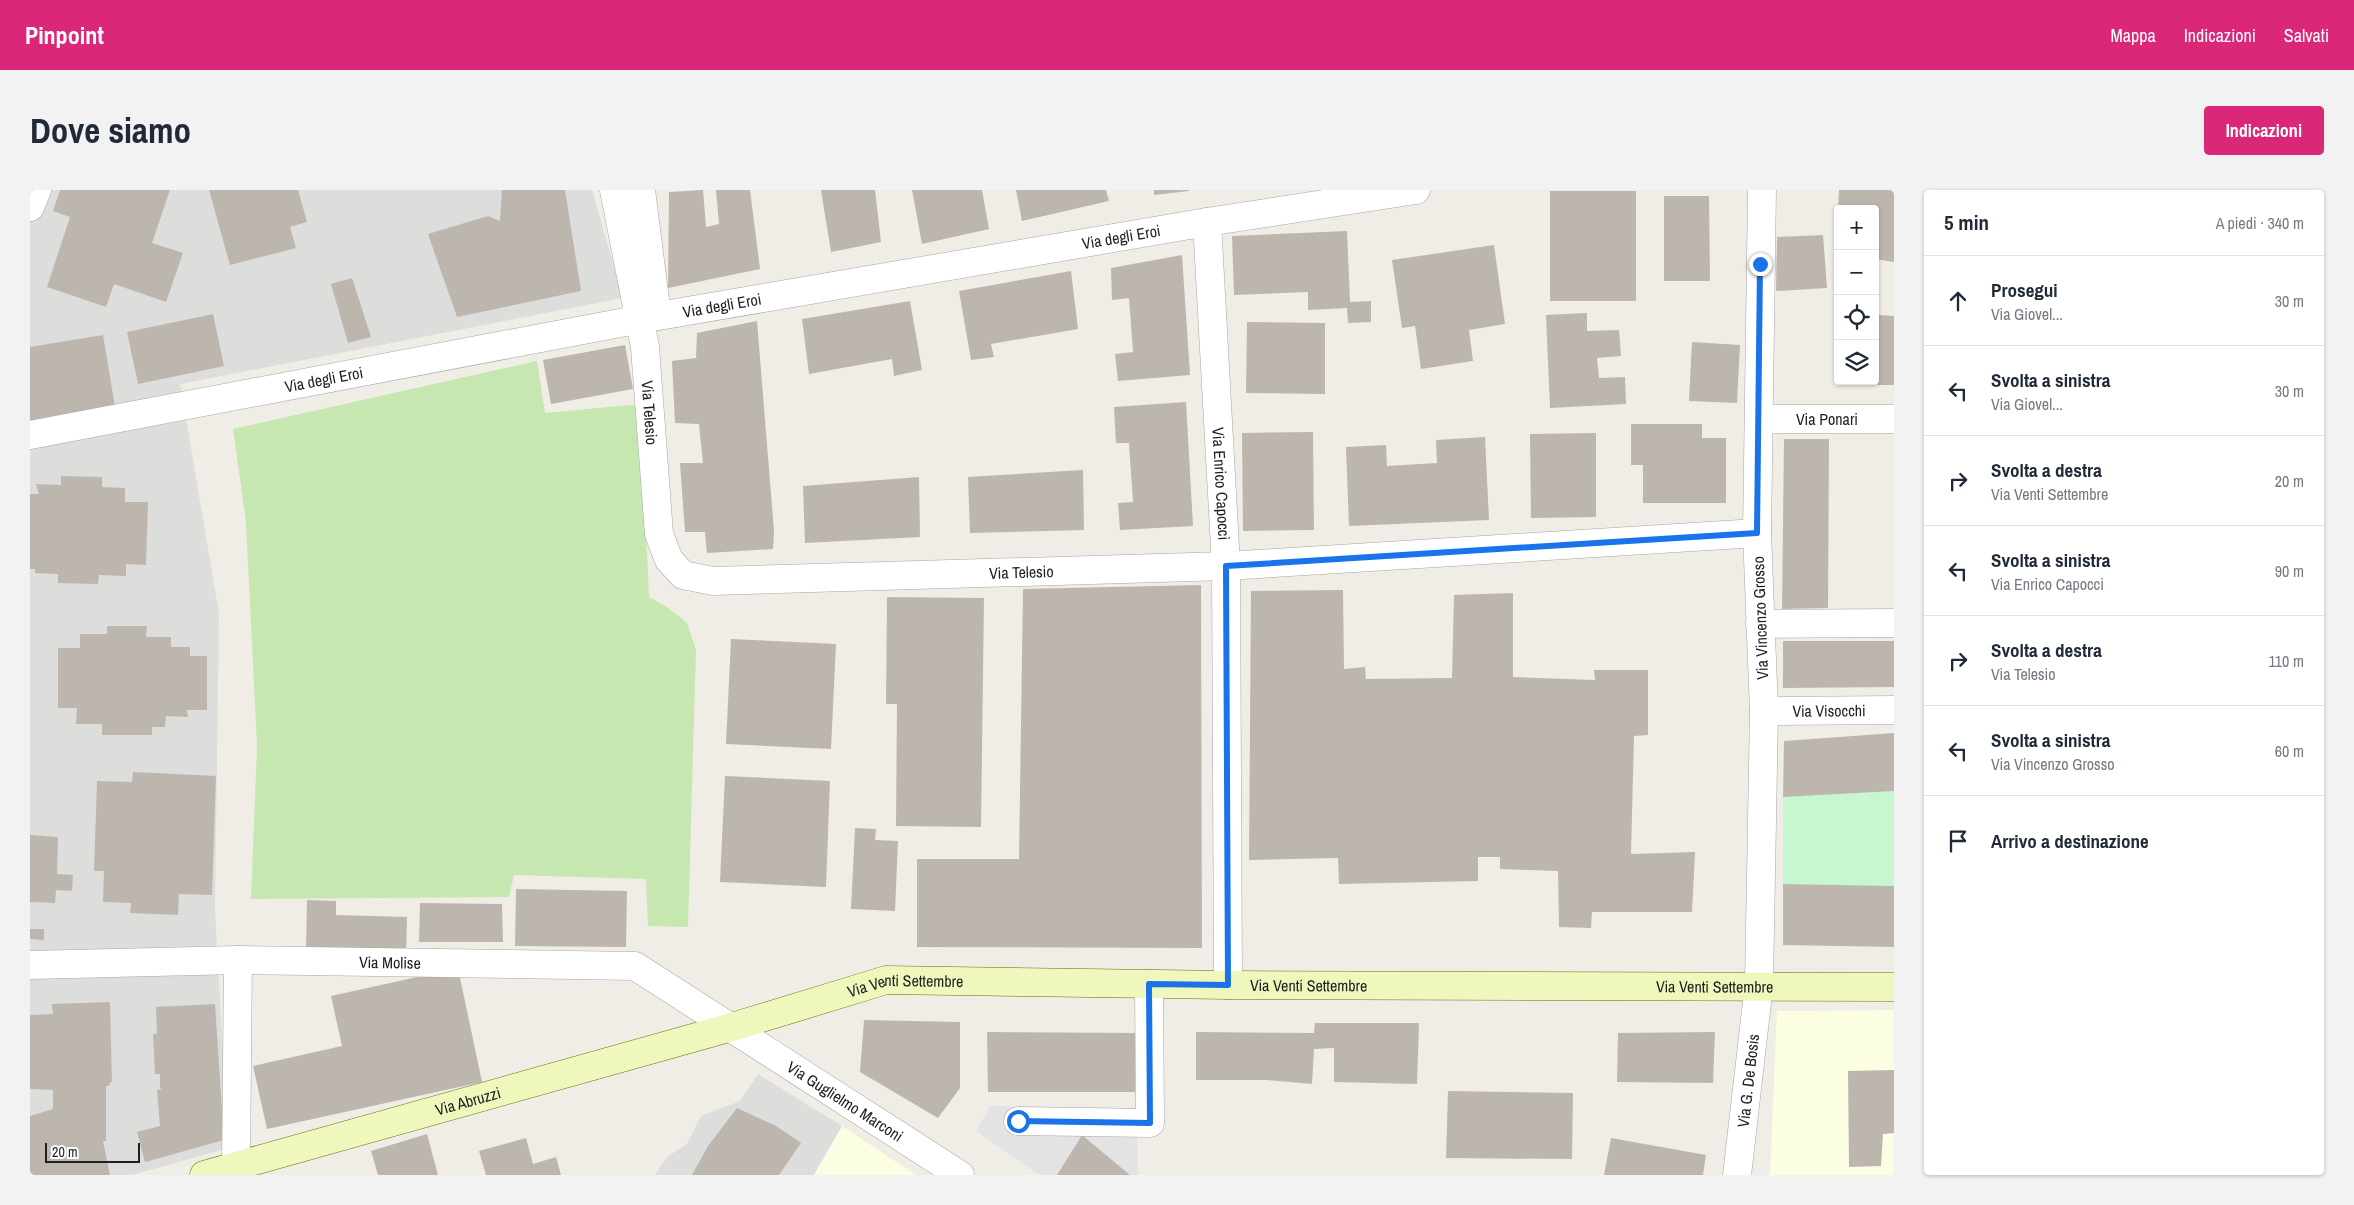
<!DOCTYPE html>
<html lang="it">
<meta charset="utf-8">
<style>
body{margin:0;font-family:"Archivo Narrow",sans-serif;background:#f2f2f3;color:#1f2937}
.controls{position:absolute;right:15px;top:15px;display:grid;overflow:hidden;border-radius:5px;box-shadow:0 1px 4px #0004}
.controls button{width:45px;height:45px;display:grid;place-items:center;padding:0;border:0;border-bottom:1px solid #e0e1e3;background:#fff;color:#1f2937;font:25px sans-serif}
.scale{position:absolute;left:15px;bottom:12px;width:95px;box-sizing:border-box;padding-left:5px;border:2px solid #1f1f1f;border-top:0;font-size:14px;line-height:18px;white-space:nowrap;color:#1f1f1f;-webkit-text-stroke:4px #fff;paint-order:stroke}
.stop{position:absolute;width:15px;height:15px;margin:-11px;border:4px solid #1a73e8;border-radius:50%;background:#fff}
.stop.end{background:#1a73e8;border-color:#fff;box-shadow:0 1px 5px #0008}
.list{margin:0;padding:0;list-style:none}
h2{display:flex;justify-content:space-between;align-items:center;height:65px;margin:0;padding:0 20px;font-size:21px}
h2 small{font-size:16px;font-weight:400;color:#747a83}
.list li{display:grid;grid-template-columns:32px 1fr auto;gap:15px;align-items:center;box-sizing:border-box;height:90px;padding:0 20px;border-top:1px solid #e0e1e3}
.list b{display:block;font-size:19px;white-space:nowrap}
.list p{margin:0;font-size:16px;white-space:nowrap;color:#747a83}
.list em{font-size:16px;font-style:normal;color:#747a83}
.icon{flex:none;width:28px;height:28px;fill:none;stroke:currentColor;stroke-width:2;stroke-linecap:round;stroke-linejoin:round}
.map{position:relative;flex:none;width:1864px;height:985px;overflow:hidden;border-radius:5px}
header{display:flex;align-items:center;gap:30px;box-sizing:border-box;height:70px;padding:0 25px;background:#db2777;color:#fff}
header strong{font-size:24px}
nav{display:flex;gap:28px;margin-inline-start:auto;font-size:18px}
.intro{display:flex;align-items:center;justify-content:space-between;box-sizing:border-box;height:120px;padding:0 30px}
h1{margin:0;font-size:35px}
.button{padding:12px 22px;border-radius:5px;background:#db2777;color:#fff;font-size:18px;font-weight:700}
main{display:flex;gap:30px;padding:0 30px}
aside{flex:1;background:#fff;border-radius:5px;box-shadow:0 1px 4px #0004}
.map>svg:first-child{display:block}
.residential{fill:#dddddc}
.education{fill:#fbfee1}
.grass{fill:#c6e7af}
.park{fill:#c6f7ce}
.parking{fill:#e3e3e3}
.building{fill:#bcb6af}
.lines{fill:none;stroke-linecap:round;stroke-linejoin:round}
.minor-casing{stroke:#a6a6a6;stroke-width:29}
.secondary-casing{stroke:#5f730a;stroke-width:29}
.minor{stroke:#fff;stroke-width:28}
.secondary{stroke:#eff7bd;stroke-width:28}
.route{stroke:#1a73e8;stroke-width:6}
.labels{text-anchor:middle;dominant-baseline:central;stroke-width:4;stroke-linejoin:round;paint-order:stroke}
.street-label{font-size:16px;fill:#1f1f1f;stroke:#fff}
</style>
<header>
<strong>Pinpoint</strong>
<nav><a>Mappa</a><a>Indicazioni</a><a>Salvati</a></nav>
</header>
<div class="intro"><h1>Dove siamo</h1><a class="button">Indicazioni</a></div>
<main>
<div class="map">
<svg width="1864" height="985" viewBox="0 0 1864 985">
<rect width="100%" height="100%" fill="#f0ede6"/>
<!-- residential -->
<path class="residential" d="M0 0H562L593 108 150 194 189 423 185 719 198 958 102 985H0Z
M728 884 812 936 784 985H625L637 967 657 954 671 926 710 911Z"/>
<!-- education -->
<path class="education" d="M1864 820V985H1740L1747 821Z
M812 936 886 985H784Z"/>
<!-- grass -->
<path class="grass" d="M507 171 515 223 610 214 619 407 637 417 657 433 666 460 658 737 618 736 616 689 484 685 479 707 221 709 227 557 216 332 203 239Z"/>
<!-- park -->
<path class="park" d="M1864 601V696L1753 694V607Z"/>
<!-- parking -->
<path class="parking" d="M960 916 1107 918 1108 985H1100L1052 945 1027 985H1010L946 941Z"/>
<!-- building -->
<path class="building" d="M30 0H140L122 53 153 63 136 112 84 94 76 117 17 97 40 27 23 21Z
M179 0H268L277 32 260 37 266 58 200 75Z
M472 0H535L551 101 427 127 398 44 458 26 470 31Z
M673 0 676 37 689 34 686 0H720L730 79 638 98 639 2Z
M791 0H845L851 52 801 62Z
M882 0H952L959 39 892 54Z
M986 0H1076L1079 11 992 31Z
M1124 0H1159V1L1124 5Z
M1809 0H1864V72L1845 69V19L1808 18Z
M1520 1H1606V111H1520Z
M1634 6H1679L1680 91H1634Z
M1317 41 1320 112 1341 111V132L1318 133 1317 118 1278 120V102L1204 105 1202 46Z
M1793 45 1797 98 1746 101 1747 47Z
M1464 55 1475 134 1439 140 1443 171 1391 179 1385 136 1372 138 1362 70Z
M1152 65 1160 185 1088 191 1085 164 1103 162 1099 108 1082 110 1081 78Z
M1041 81 1048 139 961 154 964 167 941 170 929 101Z
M322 88 341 147 318 153 301 94Z
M880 111 892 180 864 186 862 169 779 184 772 129Z
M1557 123V141L1589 140 1591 166 1567 168 1569 188 1595 187 1596 214 1520 218 1516 125Z
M183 124 194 176 108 194 97 142Z
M1848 125 1864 126V195H1847L1848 189H1845V131Z
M727 131 744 341 743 359 677 363 675 342H655L650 273H673L669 234 645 233 642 171 666 168 667 143Z
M1217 132 1295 133V204L1216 203Z
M73 145 85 217 0 231V157Z
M1662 152 1710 155 1707 213 1659 211Z
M595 155 603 199 521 214 513 170Z
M1156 212 1163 336 1090 340 1088 313 1103 312 1099 253H1086L1084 217Z
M1601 234H1672V248H1696V313H1613V275H1601Z
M1283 242 1284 340 1213 341 1212 243Z
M1566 243V327L1501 328 1500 244Z
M1455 247 1459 330 1319 336 1316 257 1356 255 1357 276 1407 273 1406 250Z
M1754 249H1799L1798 418 1752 419Z
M1053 280 1054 340 940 343 938 287Z
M31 286 72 287V297L95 298V312H118L116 375 96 374V386L69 385 68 394 28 393V384L5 383V379H0V304H9L6 294 31 295Z
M889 287 890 347 775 353 773 296Z
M1171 395 1172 758 887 757V669H989L993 399Z
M1313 400 1314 479 1335 477 1336 489 1422 488 1424 405 1483 403V487L1565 490 1564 480H1618V545L1604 546 1601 664 1665 662 1662 722H1562L1561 738 1529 737 1528 681 1470 679V667H1448V691L1309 694 1308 668 1219 670 1221 401Z
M857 407 954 408 951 637 866 636 867 514H856Z
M77 436H117L116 447H141V457H160V466H177V520H157L158 527 136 526 135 537H122V545H72V534H46L47 518H28V458H50V444H77Z
M701 449 806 454 801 559 696 554Z
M1753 451H1864V497L1753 498Z
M1864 543V601L1753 607 1754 551Z
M103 582 186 586 182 705 149 704 148 725 100 723 101 713 73 712 74 681H64L67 591 102 592Z
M695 586 800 591 796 697 690 692Z
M825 638 846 639 845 650 868 651 865 721 821 719Z
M0 645 28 647 27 684 43 685 42 701 26 700 25 713 0 712Z
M1753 694 1864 696V757L1753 755Z
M486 699 597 701 596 757 485 756Z
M277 710 306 711V725L377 727 376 765 276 762Z
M390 713 472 714 473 752H389Z
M0 739H14V750L0 749Z
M428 778 452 892 237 939 223 876 312 856 301 806Z
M80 812 82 892H80L79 896H76V951H73L80 985H0V926L23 919V900L0 899V825L23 824 22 814Z
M185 814 194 950 115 972 107 942 130 936 127 900 132 899 130 898V884H125L123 844H127L126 817Z
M834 830 930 832V898L908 928 830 882Z
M1285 833H1389L1387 894 1304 892V858L1284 859 1282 894 1237 890H1166V842L1284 843Z
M957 842 1105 843V902H958Z
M1685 842 1683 893 1587 892 1588 843Z
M1864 880V943L1853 944 1851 976 1819 977 1818 881Z
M1418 901 1543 903 1542 969 1416 968Z
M707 918 746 936 771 953 749 985H662L678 956Z
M397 944 408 985H348L341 961Z
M1052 945 1100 985H1027Z
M496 948 503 974 526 967 531 985H456L449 961Z
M1581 948 1676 965 1673 985H1574Z"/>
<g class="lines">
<!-- minor casing -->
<g class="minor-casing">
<g id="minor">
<path id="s1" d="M584 0 615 157 629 344 639 370 653 385 683 391 1196 376 1727 343"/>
<path d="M611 0 627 126"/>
<path d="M0 17 7 0"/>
<path id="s2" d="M1177 32 1196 376 1198 795"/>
<path id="s3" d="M1729 229H1864"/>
<path id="s4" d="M0 245 611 129 1177 32 1386 0"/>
<path d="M1730 434 1864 433"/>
<path id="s5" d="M1734 521 1864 520"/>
<path id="s6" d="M0 775 208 770 605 776 930 985"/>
<path d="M988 931 1120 933 1119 794"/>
<path d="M206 976 208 770"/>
<path id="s7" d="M1707 985 1729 795 1734 521 1727 343 1732 0"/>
</g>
</g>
<!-- secondary casing -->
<g class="secondary-casing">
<g id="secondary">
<path id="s8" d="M174 985 702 837 856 790 1198 795 1864 797"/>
</g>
</g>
<!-- minor -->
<use href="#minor" class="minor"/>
<!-- secondary -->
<use href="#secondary" class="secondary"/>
</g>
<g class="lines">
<!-- route -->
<path class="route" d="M988 931 1120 933 1119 794 1198 795 1196 376 1727 343 1730 74"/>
</g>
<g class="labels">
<!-- street labels -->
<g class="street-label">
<text stroke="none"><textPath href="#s4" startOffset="1109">Via degli Eroi</textPath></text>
<text stroke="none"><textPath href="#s4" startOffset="704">Via degli Eroi</textPath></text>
<text stroke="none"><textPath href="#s4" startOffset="299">Via degli Eroi</textPath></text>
<text stroke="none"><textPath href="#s1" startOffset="226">Via Telesio</textPath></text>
<text stroke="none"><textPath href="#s3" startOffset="68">Via Ponari</textPath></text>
<text stroke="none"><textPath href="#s2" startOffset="262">Via Enrico Capocci</textPath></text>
<text stroke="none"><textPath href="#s1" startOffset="735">Via Telesio</textPath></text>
<text transform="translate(1730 428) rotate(-92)">Via Vincenzo Grosso</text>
<text stroke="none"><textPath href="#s5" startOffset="65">Via Visocchi</textPath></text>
<text stroke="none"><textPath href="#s6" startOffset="360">Via Molise</textPath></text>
<text stroke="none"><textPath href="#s8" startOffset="1132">Via Venti Settembre</textPath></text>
<text stroke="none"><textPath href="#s8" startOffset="1538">Via Venti Settembre</textPath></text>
<text stroke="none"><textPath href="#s8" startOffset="728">Via Venti Settembre</textPath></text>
<text stroke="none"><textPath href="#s7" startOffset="95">Via G. De Bosis</textPath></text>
<text stroke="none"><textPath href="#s8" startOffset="274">Via Abruzzi</textPath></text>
<text stroke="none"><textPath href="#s6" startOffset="855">Via Guglielmo Marconi</textPath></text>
</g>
</g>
</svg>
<div class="controls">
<button>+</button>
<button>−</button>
<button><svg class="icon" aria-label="locate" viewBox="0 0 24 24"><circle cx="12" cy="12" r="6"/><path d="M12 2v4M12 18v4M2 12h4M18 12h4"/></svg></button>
<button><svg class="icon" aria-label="layers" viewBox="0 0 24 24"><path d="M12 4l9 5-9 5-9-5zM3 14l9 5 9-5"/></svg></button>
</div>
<div class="scale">20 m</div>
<div class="stop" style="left:988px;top:931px"></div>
<div class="stop end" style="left:1730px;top:74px"></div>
</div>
<aside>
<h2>5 min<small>A piedi · 340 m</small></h2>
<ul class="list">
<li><svg class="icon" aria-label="ahead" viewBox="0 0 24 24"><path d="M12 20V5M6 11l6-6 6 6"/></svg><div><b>Prosegui</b><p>Via Giovel...</p></div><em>30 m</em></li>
<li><svg class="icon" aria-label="left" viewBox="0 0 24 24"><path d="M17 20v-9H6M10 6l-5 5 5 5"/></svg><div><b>Svolta a sinistra</b><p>Via Giovel...</p></div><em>30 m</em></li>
<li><svg class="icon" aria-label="right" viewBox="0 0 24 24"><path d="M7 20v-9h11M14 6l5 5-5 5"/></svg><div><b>Svolta a destra</b><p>Via Venti Settembre</p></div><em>20 m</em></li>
<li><svg class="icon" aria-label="left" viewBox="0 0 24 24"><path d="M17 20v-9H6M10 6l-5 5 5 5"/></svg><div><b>Svolta a sinistra</b><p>Via Enrico Capocci</p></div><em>90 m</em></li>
<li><svg class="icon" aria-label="right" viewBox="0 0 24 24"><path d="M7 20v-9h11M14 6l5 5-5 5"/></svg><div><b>Svolta a destra</b><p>Via Telesio</p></div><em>110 m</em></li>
<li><svg class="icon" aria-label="left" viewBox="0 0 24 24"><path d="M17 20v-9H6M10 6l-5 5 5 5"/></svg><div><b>Svolta a sinistra</b><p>Via Vincenzo Grosso</p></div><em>60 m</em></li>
<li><svg class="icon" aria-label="arrive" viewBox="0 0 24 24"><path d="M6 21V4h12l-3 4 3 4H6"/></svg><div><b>Arrivo a destinazione</b></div></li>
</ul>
</aside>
</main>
